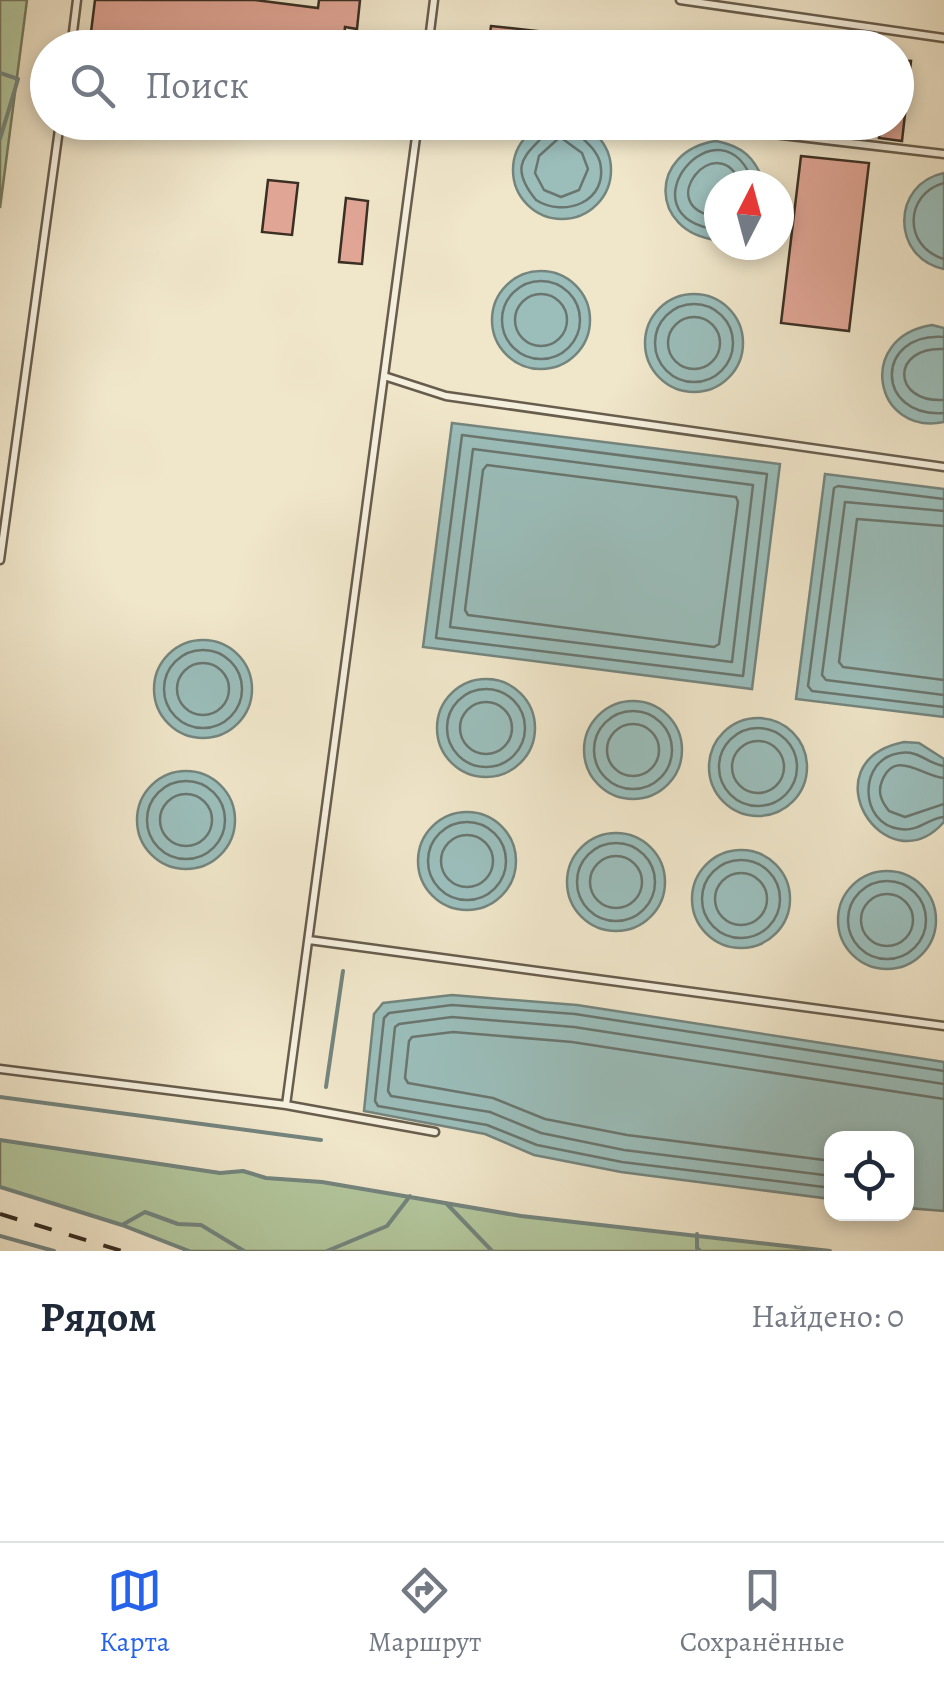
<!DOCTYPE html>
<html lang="ru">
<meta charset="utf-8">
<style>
body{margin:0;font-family:Alegreya,serif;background:#f2f2f3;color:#1f2937}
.controls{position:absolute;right:30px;bottom:30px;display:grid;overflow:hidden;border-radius:20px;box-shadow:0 5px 15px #0003}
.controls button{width:90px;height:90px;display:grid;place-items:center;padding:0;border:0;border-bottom:2px solid #e0e1e3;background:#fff;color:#1f2937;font:50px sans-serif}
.compass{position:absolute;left:704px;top:170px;width:90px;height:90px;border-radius:50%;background:#fff;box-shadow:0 5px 15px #0003;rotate:6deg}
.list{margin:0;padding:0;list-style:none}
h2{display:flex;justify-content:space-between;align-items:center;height:130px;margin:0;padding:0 40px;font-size:42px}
h2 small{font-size:32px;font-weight:400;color:#747a83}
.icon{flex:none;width:55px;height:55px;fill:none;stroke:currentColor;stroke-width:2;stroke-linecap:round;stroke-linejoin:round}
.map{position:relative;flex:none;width:944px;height:1251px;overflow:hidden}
.search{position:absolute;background:#fff;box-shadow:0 5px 15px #0003;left:30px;right:30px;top:30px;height:110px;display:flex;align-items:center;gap:25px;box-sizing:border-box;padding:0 35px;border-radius:55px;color:#747a83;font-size:38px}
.sheet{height:290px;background:#fff}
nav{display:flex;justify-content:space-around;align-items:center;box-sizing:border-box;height:140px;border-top:2px solid #e0e1e3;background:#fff;font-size:28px;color:#747a83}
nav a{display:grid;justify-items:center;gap:5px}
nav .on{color:#2563eb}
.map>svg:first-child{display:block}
.green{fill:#b3c69c;stroke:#767a60;stroke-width:2.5}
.water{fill:#9bbebb;stroke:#74857e;stroke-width:2.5}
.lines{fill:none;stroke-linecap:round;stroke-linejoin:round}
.shore{stroke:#6a766f;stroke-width:2.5}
.stream{stroke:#74857e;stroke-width:4}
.building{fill:#e0a595;stroke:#3a2f23;stroke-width:2.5}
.lane-casing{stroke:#685d4d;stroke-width:11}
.lane{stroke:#f5efdd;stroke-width:6}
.rail{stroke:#3a2f23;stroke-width:4;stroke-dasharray:18 18;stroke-linecap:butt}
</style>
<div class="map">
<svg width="944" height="1251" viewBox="0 0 944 1251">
<rect width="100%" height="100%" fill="#f0e6ca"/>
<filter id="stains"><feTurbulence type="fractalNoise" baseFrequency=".002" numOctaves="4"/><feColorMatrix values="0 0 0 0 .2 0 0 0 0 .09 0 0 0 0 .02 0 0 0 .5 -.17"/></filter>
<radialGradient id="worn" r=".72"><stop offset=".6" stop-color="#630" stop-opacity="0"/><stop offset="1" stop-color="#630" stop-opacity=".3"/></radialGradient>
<!-- green -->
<path class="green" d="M0 0H27L0 208Z
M0 1140 219 1173 243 1171 266 1178 322 1182 521 1216 830 1251H189L122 1225 0 1187Z"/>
<!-- water -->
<path class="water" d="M513 170a49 49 0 1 1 98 0a49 49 0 1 1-98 0Z
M716 141C742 146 755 157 764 183L719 185 717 240C649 232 648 151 716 141Z
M944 173V269C891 258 891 184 944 173Z
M492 320a49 49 0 1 1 98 0a49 49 0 1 1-98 0Z
M645 343a49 49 0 1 1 98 0a49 49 0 1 1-98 0Z
M932 325 944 328V422C874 436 855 337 932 325Z
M452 423 780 464 752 689 423 647Z
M825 474 944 489V717L796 699Z
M154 689a49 49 0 1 1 98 0a49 49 0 1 1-98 0Z
M437 728a49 49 0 1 1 98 0a49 49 0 1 1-98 0Z
M584 750a49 49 0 1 1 98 0a49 49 0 1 1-98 0Z
M709 767a49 49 0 1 1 98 0a49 49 0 1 1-98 0Z
M904 742 919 743 944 759V822C885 888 806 762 904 742Z
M137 820a49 49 0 1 1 98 0a49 49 0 1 1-98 0Z
M418 861a49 49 0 1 1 98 0a49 49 0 1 1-98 0Z
M567 882a49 49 0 1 1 98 0a49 49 0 1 1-98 0Z
M692 899a49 49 0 1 1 98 0a49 49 0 1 1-98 0Z
M838 920a49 49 0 1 1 98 0a49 49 0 1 1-98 0Z
M452 995 577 1005 944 1062V1211L907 1208 906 1138H832L831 1199 621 1172 534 1155 485 1134 364 1111 374 1014 383 1003Z"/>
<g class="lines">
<!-- shore -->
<path class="shore" d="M549 122C546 149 498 154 536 200 564 218 609 202 600 162 595 144 576 139 574 122
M560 137 582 153 588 169 579 190 561 197 544 190 535 173 539 156Z
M944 183C904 194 903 247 944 259
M719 217C648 209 719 124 741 185
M719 230C616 217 722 90 754 185
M502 320a39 39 0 1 1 78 0a39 39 0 1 1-78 0Z
M515 320a26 26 0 1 1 52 0a26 26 0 1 1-52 0Z
M655 343a39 39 0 1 1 78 0a39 39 0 1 1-78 0Z
M668 343a26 26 0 1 1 52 0a26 26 0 1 1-52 0Z
M944 337C874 332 875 418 944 413
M944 349C891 346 891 403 944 400
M462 435 767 474 743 676 436 638Z
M473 449 753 485 732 662 450 627Z
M487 465 736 497 738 502 719 644 714 647 468 615 465 610 483 470Z
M944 499 838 486 834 488 808 686 812 691 944 707
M944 511 845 502 822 675 826 680 944 695
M944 526 857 519 839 662 843 667 944 680
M164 689a39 39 0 1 1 78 0a39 39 0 1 1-78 0Z
M177 689a26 26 0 1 1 52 0a26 26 0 1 1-52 0Z
M447 728a39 39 0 1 1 78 0a39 39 0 1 1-78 0Z
M460 728a26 26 0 1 1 52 0a26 26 0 1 1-52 0Z
M594 750a39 39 0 1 1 78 0a39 39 0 1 1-78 0Z
M607 750a26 26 0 1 1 52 0a26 26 0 1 1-52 0Z
M719 767a39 39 0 1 1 78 0a39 39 0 1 1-78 0Z
M732 767a26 26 0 1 1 52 0a26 26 0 1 1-52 0Z
M944 766C928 764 919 750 900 753 858 758 858 824 900 829 919 832 928 818 944 817
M944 778C923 777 895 748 882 781 877 793 882 802 889 811L905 817 944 804
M147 820a39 39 0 1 1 78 0a39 39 0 1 1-78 0Z
M160 820a26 26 0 1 1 52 0a26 26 0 1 1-52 0Z
M428 861a39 39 0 1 1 78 0a39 39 0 1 1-78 0Z
M441 861a26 26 0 1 1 52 0a26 26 0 1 1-52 0Z
M577 882a39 39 0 1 1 78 0a39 39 0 1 1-78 0Z
M590 882a26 26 0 1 1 52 0a26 26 0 1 1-52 0Z
M702 899a39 39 0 1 1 78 0a39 39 0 1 1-78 0Z
M715 899a26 26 0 1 1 52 0a26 26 0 1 1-52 0Z
M848 920a39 39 0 1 1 78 0a39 39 0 1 1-78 0Z
M861 920a26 26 0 1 1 52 0a26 26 0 1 1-52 0Z
M832 1161 627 1135 545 1119 493 1098 408 1083 405 1078 409 1041 412 1037 453 1032 572 1042 944 1099
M832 1176 624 1150 541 1133 490 1112 391 1096 388 1091 395 1027 399 1024 452 1017 574 1027 944 1084
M832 1188 622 1162 537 1145 487 1125 378 1106 375 1101 384 1018 389 1013 452 1005 575 1014 944 1071"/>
<!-- stream -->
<path class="stream" d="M0 73 18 79 0 139
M326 1087 343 971
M0 1097 321 1140
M0 1140 220 1173 243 1171 266 1178 322 1182 521 1216 830 1251
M0 1187 122 1225 189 1251
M446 1203 492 1251
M122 1225 145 1212 178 1224 201 1225 244 1251
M697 1234V1248L700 1251
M0 1236 54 1251
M327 1251 387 1226 410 1196"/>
</g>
<!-- building -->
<path class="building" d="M95 0H255L318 8 319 0H360L357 29 345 27 343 48H89Z
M491 26 556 33 554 48H488Z
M896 60 911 61 902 141 879 138 881 122H896Z
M801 156 869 163 849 331 781 323Z
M268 180 298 183 292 235 262 232Z
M346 198 368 201 362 264 339 262Z"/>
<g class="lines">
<!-- lane casing -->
<g class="lane-casing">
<path id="lane" d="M680 0 944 38
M71 48 77 0
M428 48 434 0
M672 122 944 154
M384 376 446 396 944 467
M0 560 60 122
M309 940 944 1026
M0 1069 286 1105 435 1132
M286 1105 418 122"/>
</g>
<!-- lane -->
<use href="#lane" class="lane"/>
<!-- rail -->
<path class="rail" d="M0 1214 122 1251"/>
</g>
<rect width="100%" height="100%" filter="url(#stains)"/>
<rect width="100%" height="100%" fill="url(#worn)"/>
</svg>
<div class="controls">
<button><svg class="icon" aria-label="locate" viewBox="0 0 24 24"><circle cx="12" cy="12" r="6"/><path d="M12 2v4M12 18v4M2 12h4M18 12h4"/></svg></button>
</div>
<svg class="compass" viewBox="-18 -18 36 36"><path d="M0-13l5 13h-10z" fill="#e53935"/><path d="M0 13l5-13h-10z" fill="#747a83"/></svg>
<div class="search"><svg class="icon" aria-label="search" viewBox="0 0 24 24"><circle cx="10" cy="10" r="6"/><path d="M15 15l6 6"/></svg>Поиск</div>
</div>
<section class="sheet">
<h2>Рядом<small>Найдено: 0</small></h2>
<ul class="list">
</ul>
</section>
<nav>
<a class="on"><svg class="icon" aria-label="map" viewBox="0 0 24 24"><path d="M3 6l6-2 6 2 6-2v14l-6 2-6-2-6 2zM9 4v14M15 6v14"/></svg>Карта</a>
<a><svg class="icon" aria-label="directions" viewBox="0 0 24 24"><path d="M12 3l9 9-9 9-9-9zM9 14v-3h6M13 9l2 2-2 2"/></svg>Маршрут</a>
<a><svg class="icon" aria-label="saved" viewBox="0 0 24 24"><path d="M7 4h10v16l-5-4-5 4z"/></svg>Сохранённые</a>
</nav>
